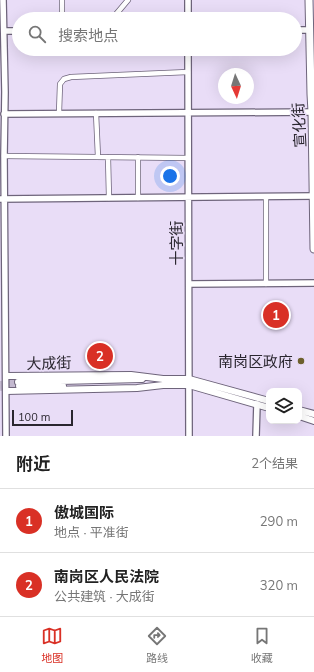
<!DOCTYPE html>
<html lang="zh">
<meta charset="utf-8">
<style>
body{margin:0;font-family:Mulish,"Noto Sans SC",sans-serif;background:#f6f6f6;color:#222}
.controls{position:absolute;right:12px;bottom:12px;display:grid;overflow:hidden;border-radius:8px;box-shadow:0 4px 16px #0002}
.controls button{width:36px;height:36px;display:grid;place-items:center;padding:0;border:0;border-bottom:1px solid #e0e0e0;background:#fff;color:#222;font:20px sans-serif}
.compass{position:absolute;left:218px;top:68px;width:36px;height:36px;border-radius:50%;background:#fff;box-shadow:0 4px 16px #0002;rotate:176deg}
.scale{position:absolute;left:12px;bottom:10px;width:61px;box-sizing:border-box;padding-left:4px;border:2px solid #2a262f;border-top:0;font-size:11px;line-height:14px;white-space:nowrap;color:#2a262f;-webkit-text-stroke:3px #e9ddf7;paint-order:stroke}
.you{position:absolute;left:170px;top:176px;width:14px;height:14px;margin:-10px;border:3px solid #fff;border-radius:50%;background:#1a73e8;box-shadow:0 0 0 6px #1a73e833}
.badge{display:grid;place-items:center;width:26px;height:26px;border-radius:50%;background:#d93025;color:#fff;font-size:13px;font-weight:700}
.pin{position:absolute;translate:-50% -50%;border:2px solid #fff;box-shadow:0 1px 4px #0006}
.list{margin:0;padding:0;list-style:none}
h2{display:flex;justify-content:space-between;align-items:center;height:52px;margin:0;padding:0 16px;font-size:17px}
h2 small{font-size:13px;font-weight:400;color:#767676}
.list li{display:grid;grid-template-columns:26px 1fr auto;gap:12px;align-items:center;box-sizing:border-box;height:64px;padding:0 16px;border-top:1px solid #e0e0e0}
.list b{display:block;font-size:15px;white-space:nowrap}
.list p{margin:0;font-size:13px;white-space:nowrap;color:#767676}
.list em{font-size:13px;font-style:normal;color:#767676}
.icon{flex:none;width:22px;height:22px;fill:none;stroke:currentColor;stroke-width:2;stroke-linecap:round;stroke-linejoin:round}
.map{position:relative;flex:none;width:314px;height:436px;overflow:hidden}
.search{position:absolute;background:#fff;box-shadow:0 4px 16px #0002;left:12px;right:12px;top:12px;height:44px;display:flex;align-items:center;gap:10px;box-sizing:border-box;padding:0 14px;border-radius:22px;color:#767676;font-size:15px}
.sheet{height:180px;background:#fff}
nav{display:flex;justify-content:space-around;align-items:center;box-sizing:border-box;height:56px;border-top:1px solid #e0e0e0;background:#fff;font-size:11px;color:#767676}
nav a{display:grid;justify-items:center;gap:2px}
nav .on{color:#d93025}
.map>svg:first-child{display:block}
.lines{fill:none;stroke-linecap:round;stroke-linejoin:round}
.secondary-tunnel{stroke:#c3b8cf;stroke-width:6;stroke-dasharray:6 3;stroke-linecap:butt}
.minor-casing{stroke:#6e647b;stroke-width:6}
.tertiary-casing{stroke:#6e647b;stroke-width:8}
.secondary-casing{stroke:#6e647b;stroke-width:8}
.trunk-casing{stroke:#6e647b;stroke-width:9}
.minor{stroke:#fff;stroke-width:4.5}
.tertiary{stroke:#fff;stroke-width:5.5}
.secondary{stroke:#fff;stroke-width:6}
.trunk{stroke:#fff;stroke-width:7}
.poi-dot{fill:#6d602d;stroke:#e9ddf7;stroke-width:1.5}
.labels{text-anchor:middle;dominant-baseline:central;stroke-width:3;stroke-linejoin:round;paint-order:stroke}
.street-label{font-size:15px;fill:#2a262f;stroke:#e9ddf7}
.poi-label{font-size:15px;fill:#2a262f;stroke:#e9ddf7;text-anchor:end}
</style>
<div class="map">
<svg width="314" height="436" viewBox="0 0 314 436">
<rect width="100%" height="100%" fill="#e9ddf7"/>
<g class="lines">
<!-- secondary-tunnel -->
<path class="secondary-tunnel" d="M0 384 18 382
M0 388 19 386"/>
<!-- minor casing -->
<g class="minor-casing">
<path id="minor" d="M62 0V19
M112 19 128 0
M59 113 60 84 64 79 71 77 188 72
M96 113 98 157
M4 156 188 158
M108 157 109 198
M138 157V198
M266 197V284"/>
</g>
<!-- tertiary casing -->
<g class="tertiary-casing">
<path id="tertiary" d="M3 0 5 92 4 156 6 436
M188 0V19
M295 30H310
M4 31H19
M188 49 189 436
M4 114 314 112
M0 199 314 196
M189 284 314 283
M256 436 257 404"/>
</g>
<!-- secondary casing -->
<g class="secondary-casing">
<path id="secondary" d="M6 376 131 375 163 379H189L269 401
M18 382 142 379
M19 386H63
M6 391 137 388 163 385H189L269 408
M299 410 314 414
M299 416 314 421"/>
</g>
<!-- trunk casing -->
<g class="trunk-casing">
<path id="trunk" d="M309 0 311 94 312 112 314 249"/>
</g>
<!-- minor -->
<use href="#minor" class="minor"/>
<!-- tertiary -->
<use href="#tertiary" class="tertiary"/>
<!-- secondary -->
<use href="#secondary" class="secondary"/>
<!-- trunk -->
<use href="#trunk" class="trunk"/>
</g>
<!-- markers -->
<circle class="poi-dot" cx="301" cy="361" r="4"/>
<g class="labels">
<!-- street labels -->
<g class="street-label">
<text transform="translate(299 125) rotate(-93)">宣化街</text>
<text transform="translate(176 243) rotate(-90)">十字街</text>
<text transform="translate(49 363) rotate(-1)">大成街</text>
</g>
<!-- poi labels -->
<g class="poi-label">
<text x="293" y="361">南岗区政府</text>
</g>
</g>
</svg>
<div class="controls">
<button><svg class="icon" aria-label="layers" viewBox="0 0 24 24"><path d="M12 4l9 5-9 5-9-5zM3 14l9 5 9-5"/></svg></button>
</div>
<svg class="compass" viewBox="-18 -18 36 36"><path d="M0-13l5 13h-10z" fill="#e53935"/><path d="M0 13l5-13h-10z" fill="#767676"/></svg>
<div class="scale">100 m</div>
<div class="you"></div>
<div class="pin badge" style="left:276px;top:315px">1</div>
<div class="pin badge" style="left:100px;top:356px">2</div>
<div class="search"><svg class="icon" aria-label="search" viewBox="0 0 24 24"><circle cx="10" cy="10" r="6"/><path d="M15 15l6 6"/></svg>搜索地点</div>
</div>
<section class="sheet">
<h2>附近<small>2个结果</small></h2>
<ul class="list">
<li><span class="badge">1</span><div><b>傲城国际</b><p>地点 · 平准街</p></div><em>290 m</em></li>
<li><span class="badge">2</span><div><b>南岗区人民法院</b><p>公共建筑 · 大成街</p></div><em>320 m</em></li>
</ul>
</section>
<nav>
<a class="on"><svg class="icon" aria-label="map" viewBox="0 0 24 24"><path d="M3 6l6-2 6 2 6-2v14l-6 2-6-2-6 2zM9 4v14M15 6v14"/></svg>地图</a>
<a><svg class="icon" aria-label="directions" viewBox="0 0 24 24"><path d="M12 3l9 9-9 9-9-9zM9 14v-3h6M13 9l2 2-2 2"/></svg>路线</a>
<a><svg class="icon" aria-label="saved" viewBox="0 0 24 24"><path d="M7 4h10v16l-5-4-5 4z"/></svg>收藏</a>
</nav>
